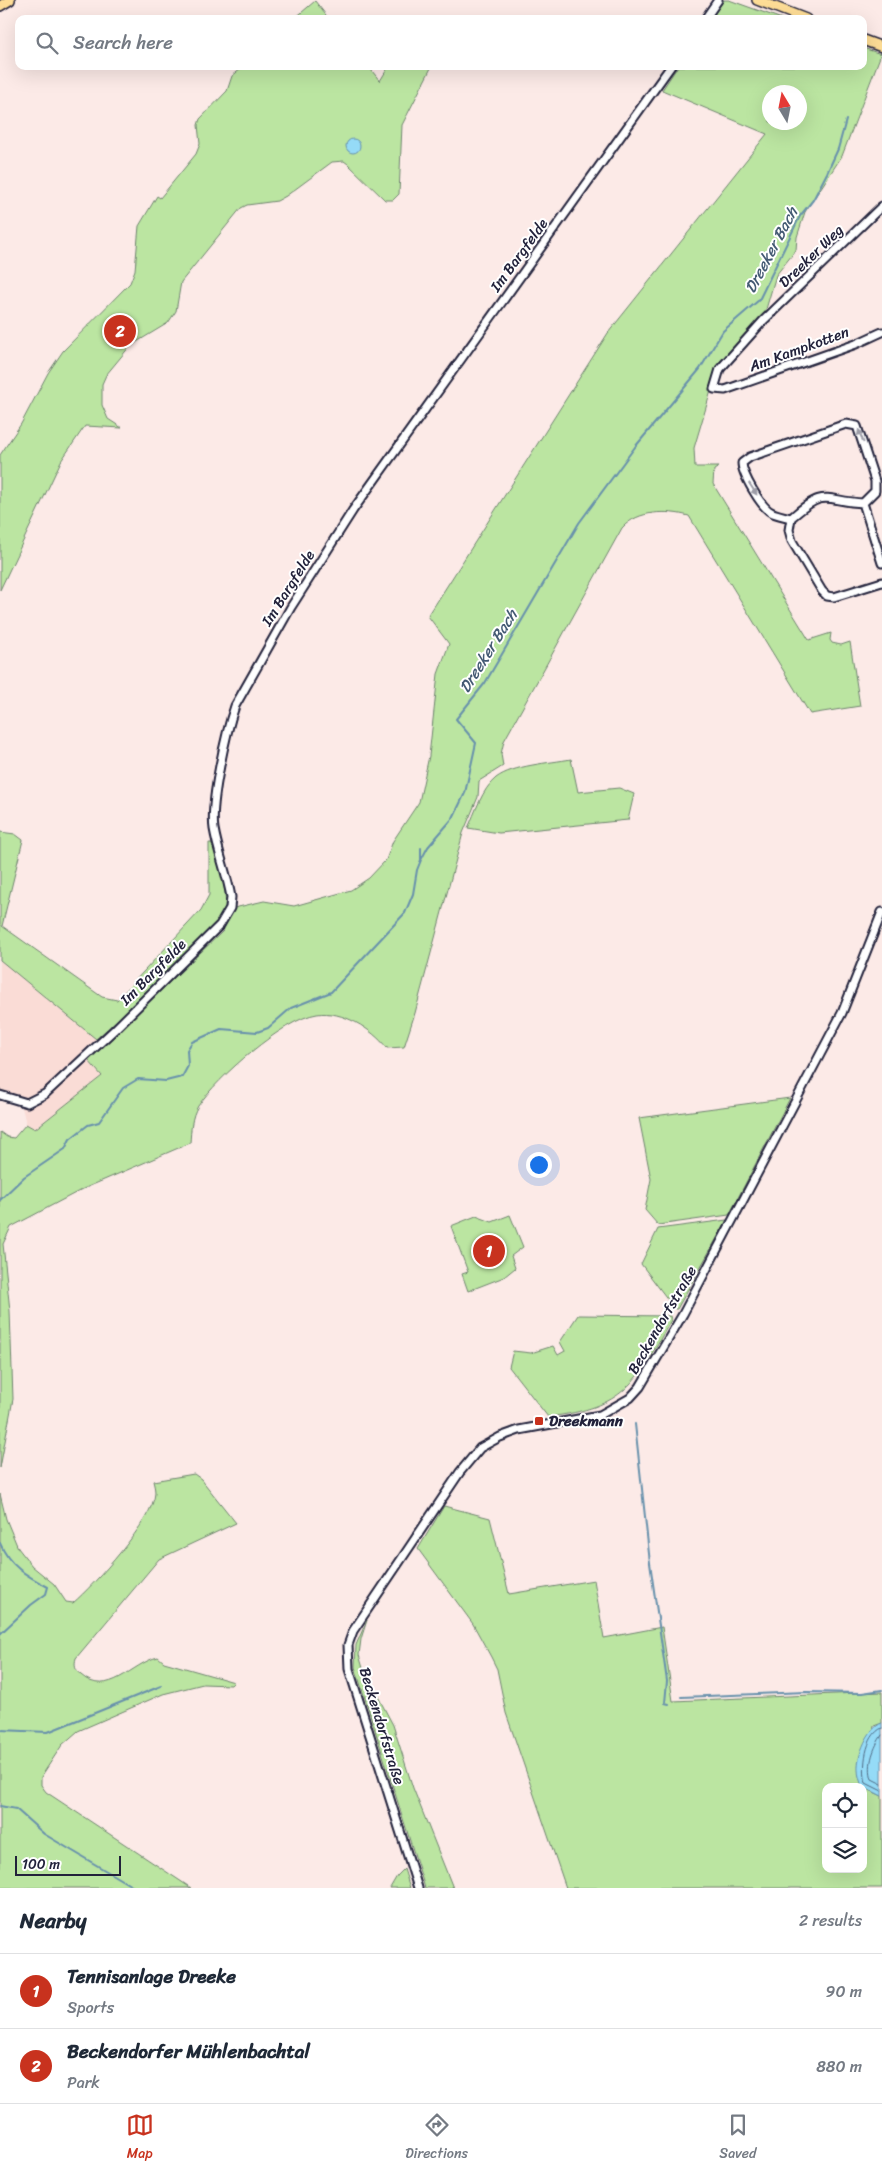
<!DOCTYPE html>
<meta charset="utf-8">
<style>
body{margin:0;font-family:Sriracha,sans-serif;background:#f6f6f7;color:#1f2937}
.controls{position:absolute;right:15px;bottom:15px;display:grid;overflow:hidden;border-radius:10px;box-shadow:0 5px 20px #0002}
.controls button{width:45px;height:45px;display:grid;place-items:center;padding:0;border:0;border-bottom:1px solid #e0e1e3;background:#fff;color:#1f2937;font:25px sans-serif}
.compass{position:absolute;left:762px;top:85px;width:45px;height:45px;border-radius:50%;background:#fff;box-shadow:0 5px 20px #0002;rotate:350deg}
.scale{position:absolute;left:15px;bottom:12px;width:106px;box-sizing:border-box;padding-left:5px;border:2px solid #22223b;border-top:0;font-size:14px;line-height:18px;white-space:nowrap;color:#22223b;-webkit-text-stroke:4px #fff;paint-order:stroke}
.you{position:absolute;left:538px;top:1164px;width:18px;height:18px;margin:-12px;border:4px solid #fff;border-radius:50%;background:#1a73e8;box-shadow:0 0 0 8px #1a73e833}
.badge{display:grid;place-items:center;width:32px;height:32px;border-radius:50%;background:#c8321e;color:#fff;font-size:16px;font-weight:700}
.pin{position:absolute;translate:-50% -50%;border:2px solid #fff;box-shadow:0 1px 5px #0006}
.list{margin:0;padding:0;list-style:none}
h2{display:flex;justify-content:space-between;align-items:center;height:65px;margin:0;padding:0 20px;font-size:21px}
h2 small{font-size:16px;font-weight:400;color:#747a83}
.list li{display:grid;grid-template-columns:32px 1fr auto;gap:15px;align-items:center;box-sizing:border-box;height:75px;padding:0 20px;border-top:1px solid #e0e1e3}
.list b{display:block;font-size:19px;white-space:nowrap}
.list p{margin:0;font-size:16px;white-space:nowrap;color:#747a83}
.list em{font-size:16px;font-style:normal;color:#747a83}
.icon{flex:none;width:28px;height:28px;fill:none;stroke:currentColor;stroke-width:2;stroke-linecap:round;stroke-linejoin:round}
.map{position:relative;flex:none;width:882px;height:1888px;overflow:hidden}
.search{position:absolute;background:#fff;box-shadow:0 5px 20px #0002;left:15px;right:15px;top:15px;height:55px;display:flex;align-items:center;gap:12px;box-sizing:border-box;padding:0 18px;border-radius:10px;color:#747a83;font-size:19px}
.sheet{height:215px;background:#fff}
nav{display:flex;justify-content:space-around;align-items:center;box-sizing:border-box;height:70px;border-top:1px solid #e0e1e3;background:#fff;font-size:14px;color:#747a83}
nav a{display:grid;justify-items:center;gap:2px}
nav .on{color:#c8321e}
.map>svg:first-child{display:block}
.built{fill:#fadcd6}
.green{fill:#bbe5a1;stroke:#6e846e;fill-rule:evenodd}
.water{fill:#95dbf7;stroke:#6791ac}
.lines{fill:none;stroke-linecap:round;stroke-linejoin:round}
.shore{stroke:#506c86;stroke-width:1}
.stream{stroke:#6791ac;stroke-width:2}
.minor-casing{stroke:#22223b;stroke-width:11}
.major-casing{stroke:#22223b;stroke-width:12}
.minor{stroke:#fff;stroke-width:7}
.major{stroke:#fedd96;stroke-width:9}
.oneway{fill:#9c9ca7}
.poi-dot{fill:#c8321e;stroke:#fff;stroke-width:2}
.labels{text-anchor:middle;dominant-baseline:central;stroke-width:4;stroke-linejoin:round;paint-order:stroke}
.street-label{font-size:15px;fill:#22223b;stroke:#fff}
.poi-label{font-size:15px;font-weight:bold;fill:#22223b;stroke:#fff;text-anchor:start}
.water-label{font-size:16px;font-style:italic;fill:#445a73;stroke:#fff}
</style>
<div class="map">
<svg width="882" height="1888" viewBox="0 0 882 1888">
<rect width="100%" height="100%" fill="#fceae7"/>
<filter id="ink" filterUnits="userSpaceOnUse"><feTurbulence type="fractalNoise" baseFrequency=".02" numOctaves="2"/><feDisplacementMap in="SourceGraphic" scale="10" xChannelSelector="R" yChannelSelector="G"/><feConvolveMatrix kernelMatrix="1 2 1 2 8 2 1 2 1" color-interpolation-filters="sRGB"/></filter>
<g filter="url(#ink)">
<!-- built -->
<path class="built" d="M0 960 96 1039 82 1054 102 1076 35 1129 26 1124 20 1099 0 1092Z"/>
<!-- green -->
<path class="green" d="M724 0H729L782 19H711Z
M315 1 329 19H294Z
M863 48 881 54 842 156 805 212 797 237 796 250 776 275 764 316 718 367 694 448 695 467H719L714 470 713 484 809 640 831 633 830 640 832 643 841 645 850 642 860 706 810 714 689 516C667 510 638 510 622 528L504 741 501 754 503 766 479 781 478 797 463 833 415 1013 404 1047 387 1048C372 1029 342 1010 317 1014 283 1019 217 1078 198 1106 191 1117 191 1130 190 1143L83 1189 11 1227 3 1244 10 1311 13 1399 0 1468V1132L7 1137 14 1138 26 1124 35 1129 102 1076 88 1060 223 931 234 908 264 901 294 906 351 890 369 878 386 860 393 841 419 802 429 756 438 674 449 644 428 616 608 333 767 134 662 90 678 66H863ZM770 92H800V122H770Z
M245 66H368L380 81 389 66H432L402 125 399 194 393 200H385L348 164 344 161 332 162 286 196 277 201 247 205 241 208 181 282 176 311 168 323 130 346 106 375 102 384V405L108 419 122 428 85 426 61 461 0 590V455L21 424 48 373 63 351 130 283 135 270 139 226 157 196 160 198 196 154 200 144 198 125 200 119 227 91 232 76Z
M571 759 578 792 619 788 634 794 628 820 499 833 468 828C475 813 482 789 496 778 513 765 550 763 571 759Z
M0 832 15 834 23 840 2 926 102 997 117 1000 201 910 209 895V843H214C217 860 228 891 225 908 220 930 118 1019 96 1039L0 960Z
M790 1098 729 1215 658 1225 645 1210 651 1179 639 1118Z
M510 1215 523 1247 511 1256 515 1268 504 1277 468 1291 462 1274 468 1272 451 1226 476 1216 492 1222Z
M727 1220 677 1309H675L641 1264 658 1229Z
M578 1315 670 1316 671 1320C635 1384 626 1407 548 1417L509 1367 513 1351 531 1353 553 1346 558 1355 565 1351 560 1342Z
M194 1474 201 1479 236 1523 159 1559 76 1658C74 1665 75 1671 81 1675 108 1699 132 1663 158 1657L164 1662 234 1682 231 1685 203 1684 163 1694 78 1731 62 1745 41 1777V1785L46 1792 191 1888H0V1494L6 1519 18 1548 32 1566 54 1584 66 1602 73 1603C94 1585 154 1519 155 1493 155 1489 154 1485 153 1481Z
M444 1506 490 1518 509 1594 594 1580 604 1638 662 1627 673 1701 882 1692V1723L874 1726 863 1787H826V1869H863V1787L882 1796V1888H566L506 1713 497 1669 491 1657 473 1624 418 1549Z
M367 1620 361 1639 359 1655 363 1668 393 1725 413 1788 453 1888H425L355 1667 356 1645Z
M404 1869 410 1888H390L397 1876Z"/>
<!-- water -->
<path class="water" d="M346 146a7 7 0 1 1 14 0a7 7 0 1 1-14 0Z
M882 1723V1796L862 1786C860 1781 858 1775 858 1770 857 1755 868 1728 882 1723Z"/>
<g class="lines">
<!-- shore -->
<path class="shore" d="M882 1728C865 1735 862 1768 866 1783L882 1791
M882 1735C874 1747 867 1764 872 1779L882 1784"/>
<!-- stream -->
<path class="stream" d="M421 860V848
M0 1200 24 1177 65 1149 70 1139 88 1125 99 1122 123 1088 138 1079 166 1081 182 1077 188 1066 187 1050 192 1042 221 1029 257 1032 268 1028 291 1008 331 992 405 913 413 894 417 870 421 860 428 847 453 818 465 793 476 743 456 719 485 683 579 523 635 447 700 369 723 331 759 300 800 216 813 200 827 173 838 149 846 120
M635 1424 650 1563 667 1681 665 1703 669 1704
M0 1543C9 1566 27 1576 48 1587L46 1594 31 1605 0 1634
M681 1697 806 1692 862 1693 882 1690
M0 1730 48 1732 161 1686
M0 1806 16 1809 44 1834 135 1888
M0 1887V1888"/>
<!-- minor casing -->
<g class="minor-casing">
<path id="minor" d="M705 19 718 0
M882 206 763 321 720 369 714 389 725 390 856 344 882 332
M863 503 882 563
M791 518C784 516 776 515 771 512 761 507 742 474 742 463L750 457 846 424 857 426 875 481V491L863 503C824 501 826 487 791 518L789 530 792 541 822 591 827 596 834 597 882 582
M0 1095 27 1103 45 1094 114 1030 220 925 230 908 231 897C227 874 218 852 214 829 210 803 226 732 235 706L291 607 353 510 671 66
M418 1888 349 1669 348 1645 353 1631 460 1472 480 1448 500 1437 519 1430 600 1415 630 1398 640 1387 683 1314 842 1013 882 912"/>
</g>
<!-- major casing -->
<g class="major-casing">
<path id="major" d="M757 0 806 19
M0 6 10 0
M863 40 882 47"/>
</g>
<!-- minor -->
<use href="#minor" class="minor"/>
<!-- major -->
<use href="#major" class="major"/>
</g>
<!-- one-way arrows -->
<defs><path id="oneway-solid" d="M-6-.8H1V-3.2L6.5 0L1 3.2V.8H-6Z" transform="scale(1.25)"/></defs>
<g class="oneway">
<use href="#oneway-solid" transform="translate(861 436) rotate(-111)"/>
<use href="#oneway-solid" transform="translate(753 489) rotate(57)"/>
</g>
</g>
<!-- markers -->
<rect class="poi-dot" x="534" y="1416" width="10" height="10" rx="2.5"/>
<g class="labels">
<!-- street labels -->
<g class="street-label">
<text transform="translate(519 255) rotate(-54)">Im Bargfelde</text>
<text transform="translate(811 256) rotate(-44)">Dreeker Weg</text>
<text transform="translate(799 349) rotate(-20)">Am Kampkotten</text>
<text transform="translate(288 588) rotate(-58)">Im Bargfelde</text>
<text transform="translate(153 972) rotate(-45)">Im Bargfelde</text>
<text transform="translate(662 1320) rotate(-60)">Beckendorfstraße</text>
<text transform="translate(382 1726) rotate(73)">Beckendorfstraße</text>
</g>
<!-- poi labels -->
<g class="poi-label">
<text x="549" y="1421">Dreekmann</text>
</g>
<!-- water labels -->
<g class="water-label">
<text transform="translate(771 250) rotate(-62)">Dreeker Bach</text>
<text transform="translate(488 651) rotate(-58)">Dreeker Bach</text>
</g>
</g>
</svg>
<div class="controls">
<button><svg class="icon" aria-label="locate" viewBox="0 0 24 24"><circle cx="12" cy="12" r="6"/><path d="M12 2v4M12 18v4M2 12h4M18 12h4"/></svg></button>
<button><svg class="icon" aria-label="layers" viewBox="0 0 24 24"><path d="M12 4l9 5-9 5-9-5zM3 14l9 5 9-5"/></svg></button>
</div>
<svg class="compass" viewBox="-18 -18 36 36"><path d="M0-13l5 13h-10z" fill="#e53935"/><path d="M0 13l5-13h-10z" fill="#747a83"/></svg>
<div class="scale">100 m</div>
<div class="you"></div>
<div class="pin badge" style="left:489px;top:1251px">1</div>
<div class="pin badge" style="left:120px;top:331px">2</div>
<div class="search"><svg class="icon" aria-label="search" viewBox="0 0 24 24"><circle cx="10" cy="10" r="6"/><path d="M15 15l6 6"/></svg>Search here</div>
</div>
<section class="sheet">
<h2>Nearby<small>2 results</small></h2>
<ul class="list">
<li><span class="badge">1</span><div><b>Tennisanlage Dreeke</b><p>Sports</p></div><em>90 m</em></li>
<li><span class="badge">2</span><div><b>Beckendorfer Mühlenbachtal</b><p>Park</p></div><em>880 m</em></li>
</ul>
</section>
<nav>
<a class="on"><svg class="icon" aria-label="map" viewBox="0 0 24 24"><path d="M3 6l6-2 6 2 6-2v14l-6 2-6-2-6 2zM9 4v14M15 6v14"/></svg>Map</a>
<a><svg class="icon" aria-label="directions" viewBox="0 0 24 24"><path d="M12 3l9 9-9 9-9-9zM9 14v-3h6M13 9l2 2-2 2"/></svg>Directions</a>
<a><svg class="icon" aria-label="saved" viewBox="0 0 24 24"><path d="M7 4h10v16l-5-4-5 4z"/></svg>Saved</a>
</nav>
